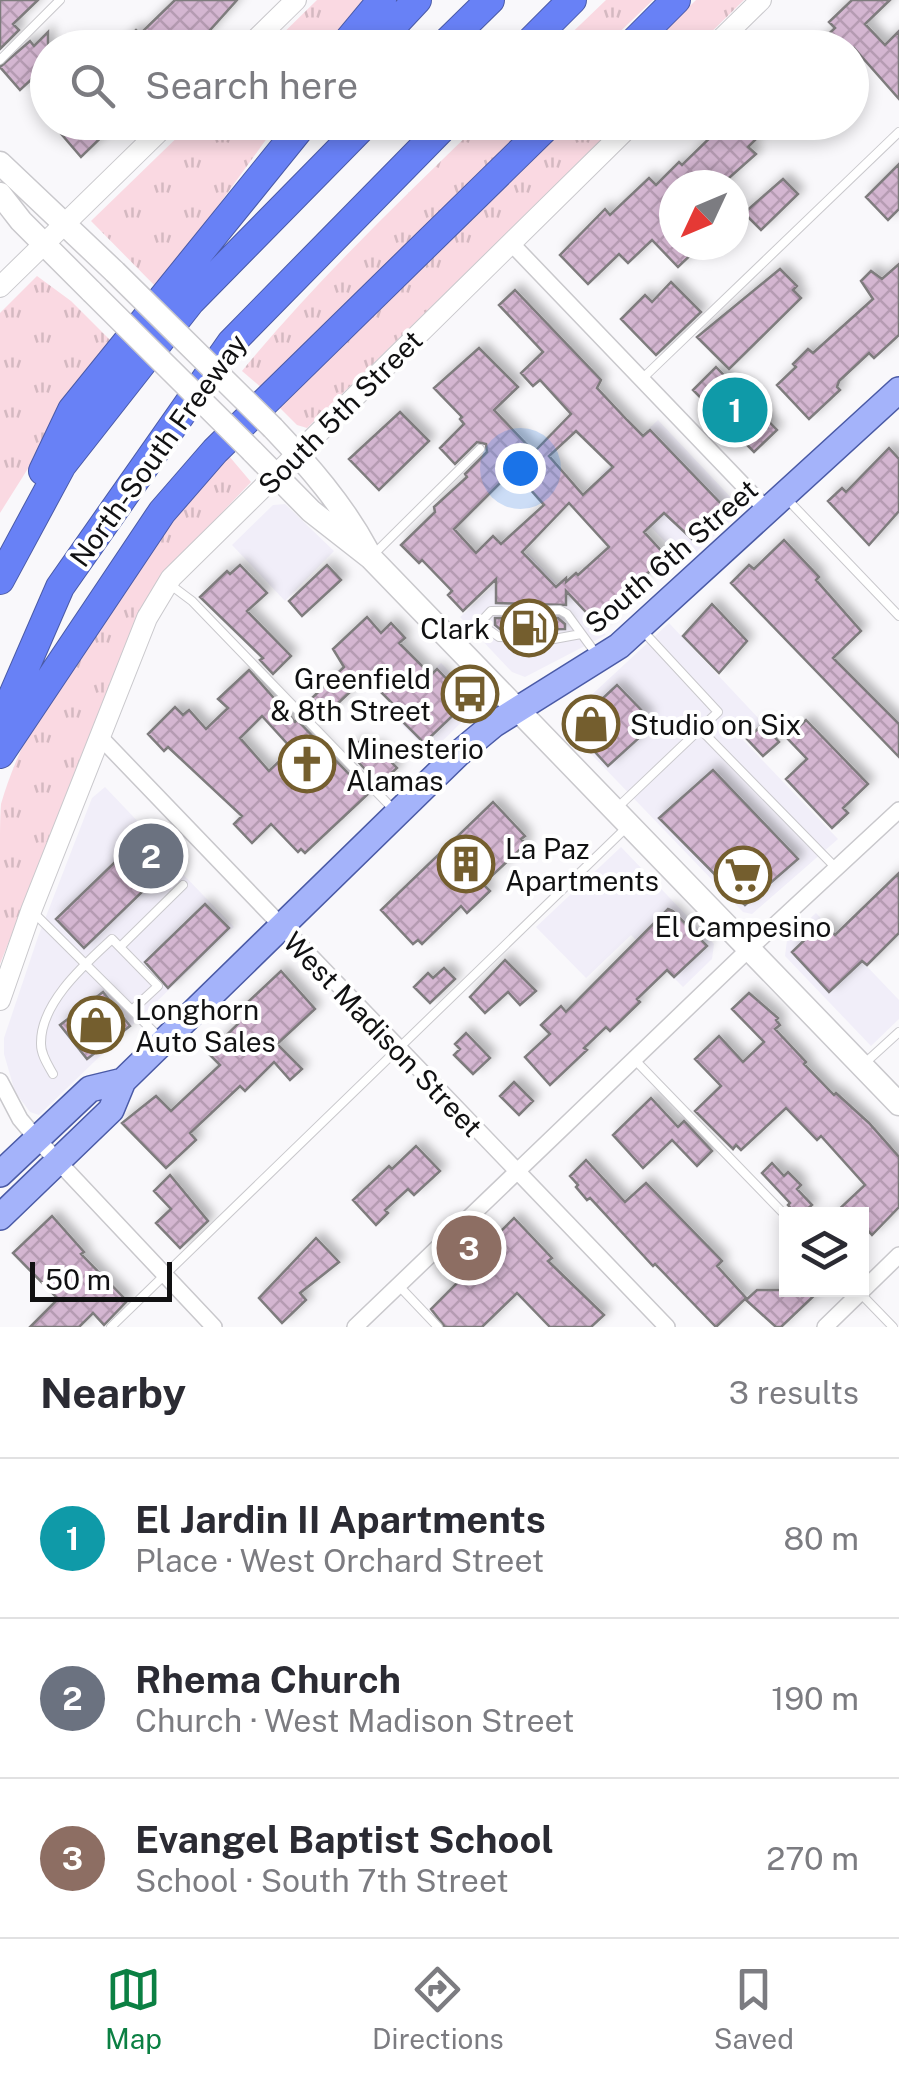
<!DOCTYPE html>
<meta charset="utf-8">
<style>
body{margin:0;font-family:"Public Sans",sans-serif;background:#f2f2f3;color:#2b2b33}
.controls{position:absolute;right:30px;bottom:30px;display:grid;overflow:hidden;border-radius:0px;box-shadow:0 5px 15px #0003}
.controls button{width:90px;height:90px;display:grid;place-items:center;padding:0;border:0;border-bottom:2px solid #e1e1e2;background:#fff;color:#2b2b33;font:50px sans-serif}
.compass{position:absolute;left:659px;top:170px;width:90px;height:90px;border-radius:50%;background:#fff;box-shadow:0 5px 15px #0003;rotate:226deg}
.scale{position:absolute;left:30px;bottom:25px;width:142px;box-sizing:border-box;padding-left:10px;border:5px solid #111112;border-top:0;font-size:28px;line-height:35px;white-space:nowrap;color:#111112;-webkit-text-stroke:8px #fff;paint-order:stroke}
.you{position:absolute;left:520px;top:468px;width:35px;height:35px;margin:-25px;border:8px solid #fff;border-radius:50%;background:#1a73e8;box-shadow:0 0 0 15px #1a73e833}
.badge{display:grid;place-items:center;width:65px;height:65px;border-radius:50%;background:#0b8043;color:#fff;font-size:32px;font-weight:700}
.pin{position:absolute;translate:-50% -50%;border:5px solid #fff;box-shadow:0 2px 10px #0006}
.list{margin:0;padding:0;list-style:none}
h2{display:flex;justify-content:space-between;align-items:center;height:130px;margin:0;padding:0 40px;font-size:42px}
h2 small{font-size:32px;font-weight:400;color:#7c7c81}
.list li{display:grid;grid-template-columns:65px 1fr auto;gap:30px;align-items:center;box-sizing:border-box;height:160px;padding:0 40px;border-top:2px solid #e1e1e2}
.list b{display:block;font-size:38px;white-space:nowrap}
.list p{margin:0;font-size:32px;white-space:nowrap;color:#7c7c81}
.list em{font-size:32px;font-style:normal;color:#7c7c81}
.icon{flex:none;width:55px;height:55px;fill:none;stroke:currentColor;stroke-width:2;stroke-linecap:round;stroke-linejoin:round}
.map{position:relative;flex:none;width:899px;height:1327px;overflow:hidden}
.search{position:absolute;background:#fff;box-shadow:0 5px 15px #0003;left:30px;right:30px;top:30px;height:110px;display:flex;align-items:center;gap:25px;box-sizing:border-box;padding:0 35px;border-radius:55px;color:#7c7c81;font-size:38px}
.sheet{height:610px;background:#fff}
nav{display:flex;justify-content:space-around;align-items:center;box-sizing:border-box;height:140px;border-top:2px solid #e1e1e2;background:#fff;font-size:28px;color:#7c7c81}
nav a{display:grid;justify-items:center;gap:5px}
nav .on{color:#0b8043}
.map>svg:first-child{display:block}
.built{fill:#f1eef9}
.grass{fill:url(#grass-tufts)}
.building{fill:url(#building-cross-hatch);stroke:#7e7b7d;stroke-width:2.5;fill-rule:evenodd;filter:url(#shadow)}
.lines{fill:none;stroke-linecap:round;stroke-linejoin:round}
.service-casing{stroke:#c9c8cc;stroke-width:10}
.minor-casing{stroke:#c9c8cc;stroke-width:18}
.tertiary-casing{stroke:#c9c8cc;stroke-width:22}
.secondary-casing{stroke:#c9c8cc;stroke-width:25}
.primary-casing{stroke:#4a5aa6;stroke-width:28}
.motorway-casing{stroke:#4a5aa6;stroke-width:30}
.service{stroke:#fff;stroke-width:8}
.minor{stroke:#fff;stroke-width:15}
.tertiary{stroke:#fff;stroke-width:20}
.secondary{stroke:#fff;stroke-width:22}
.primary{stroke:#a4b3fa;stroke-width:25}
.motorway{stroke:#6881f6;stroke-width:28}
.secondary-bridge-casing{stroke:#c9c8cc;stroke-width:25;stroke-linecap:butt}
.secondary-bridge{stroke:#fff;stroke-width:22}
.labels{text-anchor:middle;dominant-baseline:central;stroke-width:8;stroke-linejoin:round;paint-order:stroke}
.street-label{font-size:28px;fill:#111112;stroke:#fff}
.poi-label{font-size:28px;fill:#111112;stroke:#fff;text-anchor:start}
</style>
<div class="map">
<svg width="899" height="1327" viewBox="0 0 899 1327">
<defs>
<pattern id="grass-tufts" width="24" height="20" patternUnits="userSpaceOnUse" patternTransform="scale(2.5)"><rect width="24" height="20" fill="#fad9e2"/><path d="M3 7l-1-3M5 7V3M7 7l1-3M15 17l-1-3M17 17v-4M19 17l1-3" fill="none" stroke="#d5b9c1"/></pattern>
<pattern id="building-cross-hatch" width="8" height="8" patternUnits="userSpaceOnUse" patternTransform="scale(2.5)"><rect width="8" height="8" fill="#d4b6d1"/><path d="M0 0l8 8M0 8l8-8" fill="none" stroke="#b59bb2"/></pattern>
<filter id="shadow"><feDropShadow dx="6" dy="-6" stdDeviation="5" flood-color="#0004"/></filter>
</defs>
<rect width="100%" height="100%" fill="#f9f8fb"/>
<!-- built -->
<path class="built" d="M658 420 739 506 736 516 685 562 600 475Z
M285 504 334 551 285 601 232 545 273 505Z
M528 553 606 635 525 677 512 672 460 617Z
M669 623 762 722 743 740 838 839 752 914 743 912 567 729 571 714Z
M441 663 475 698 476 703 474 710 430 753 390 713Z
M105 787 146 830 144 834 234 927 39 1115 30 1112 15 1092 4 1054V1038L38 937 92 798Z
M621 847 714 944 712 959 683 987 631 935 586 978 536 927Z
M816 913 899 1000V1019L871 1046 785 956 787 940Z"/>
<!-- grass -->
<path class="grass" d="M317 0H370L334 47 268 48Z
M606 0H653L604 47H557Z
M696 0H744L696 47 647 48Z
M192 123H278L158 289 91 221Z
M480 123H531L263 389 242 371C315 282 398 203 480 123Z
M570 123H620L307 428 297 425 280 408Z
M37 276 71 301 113 343 51 432 0 513V313Z
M229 456 251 482 177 560 115 675 0 964C0 926 0 888 0 850 0 836 0 818 1 804 36 683 146 550 229 456Z"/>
<!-- building -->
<path class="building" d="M0 0H38L13 24 19 30 0 49Z
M175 0H237L194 48H118L136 30 140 34Z
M852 0H890L865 24 885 45 899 31V99L854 48H814L835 28 829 22Z
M48 32V64L20 90 0 67 30 41 34 46Z
M51 122H117L81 157Z
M709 122H773L748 147 756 154 721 185 713 177 705 185H674V245H701L678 267 652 240 628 263 619 254 588 284 560 255 605 209 610 215 649 178 656 185 679 162 682 165 717 131Z
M899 164V209L888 220 866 197Z
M783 179 798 194 761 230 744 213Z
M899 264V335L874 358 869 353 839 381 837 387 840 390 809 419 777 385 796 367 793 364 808 349 813 353 873 299 861 281 871 271 882 279Z
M780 269 797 286 793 290 801 298 729 369 697 337Z
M671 282 701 312 656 355 621 319 645 295 652 302Z
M515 290 601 380 597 388 627 420 643 436 650 430 725 508 692 539 664 513 644 532 666 556 608 611 611 614 599 626 566 591V605L496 603V579L463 611 448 595 452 591 422 560 419 563 401 545 435 512 434 507 467 477 465 474 487 452 486 444 477 442 455 464 440 448 464 424 460 419 462 417 434 388 479 348 518 387 494 410 534 452 571 414 540 380 533 386 521 373 543 352 499 305ZM576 431 613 467 583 495 549 456ZM513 470 544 505 501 544 493 536 476 553 454 529ZM569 503 609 547 578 575 576 573 566 582V578L556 587 522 552Z
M716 367 777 430 754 452 693 390Z
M400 412 429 441 379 490 349 459Z
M889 448 899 459V511L869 545 828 501 842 488 846 492Z
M784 540 819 577 816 580 861 631 833 658 899 724V757L731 583 749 565 754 569Z
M240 565 267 593 247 611 291 656 273 674 260 660 263 658 200 597 227 571 230 574Z
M327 565 341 580 302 616 289 601Z
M712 604 747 641 719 673 683 636Z
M367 617 381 633 391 623 405 638 399 643 431 675 437 669 468 701 424 743 393 712 397 708 366 677 319 721 308 710 316 702 312 698 344 667 333 649Z
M495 618H558L565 624V629L501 630 495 625Z
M249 670 295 722 297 720 368 794 305 853 301 849 298 852 271 824 252 843 234 824 242 816 168 747 164 751 148 734 175 707 183 715 189 710 206 729 228 708 218 699ZM262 716 292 749 269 771 240 738Z
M617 685 648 717 634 730 640 737 608 766 572 727Z
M806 720 868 784 843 808 848 813 832 828 786 779 807 759 787 738Z
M763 724 779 742 763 756 747 739Z
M359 742 370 753 376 746 397 768 383 781 378 783 349 752Z
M713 770 798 859 745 905 659 818Z
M493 802 525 836 521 839 526 844 483 884 490 891 467 913 461 906 422 944 418 940 413 944 381 910Z
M144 834 172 863 84 948 56 919Z
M899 873V933L867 965 862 961 829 992 792 952 823 922 835 935Z
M205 904 229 928 168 988 145 962Z
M668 909 673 911 707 946 674 977 667 970 637 999 640 1002 610 1031 606 1027 584 1048 587 1050 550 1085 525 1057 550 1034 541 1025 561 1006 566 1012Z
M505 960 536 991 520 1005 508 992 485 1013 470 997Z
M444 968 455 979 430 1003 414 987 428 973 433 978Z
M281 971 315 1009 277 1044 302 1069 290 1080 274 1062 245 1091 240 1086 190 1133 196 1140 166 1168 122 1123 156 1096 171 1111 220 1065 208 1053 238 1024 232 1017Z
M103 992 130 1026 87 1059 60 1025Z
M749 993 778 1018 776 1020 780 1025 775 1029 806 1062 804 1064 834 1095 836 1093 869 1123 899 1157V1207L872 1235 862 1224V1214H834L865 1185 821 1136 817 1140 786 1108 741 1150 736 1145 733 1149 695 1111 721 1086 695 1059 719 1036 743 1062 764 1042 732 1009Z
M466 1033 490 1058 473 1074 454 1055 460 1049 455 1044Z
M514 1082 533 1101 519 1115 500 1096Z
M651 1098 678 1127 684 1121 712 1151 697 1166 672 1140 643 1168 613 1135Z
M416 1146 440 1171 414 1195 408 1189 385 1210 388 1213 376 1225 353 1200 389 1166 392 1169Z
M586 1160 625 1202 646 1183 722 1261 717 1266 746 1298 716 1327 655 1264 653 1266 590 1198 587 1200 576 1187 578 1185 570 1176Z
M772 1163 784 1176 788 1172 801 1185 797 1189 812 1205 801 1214H796L788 1205 790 1203 762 1173Z
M170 1175 208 1221 180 1248 156 1223 171 1209 154 1191Z
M52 1216 84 1252 81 1254 127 1301 104 1325 93 1313 79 1327H30L58 1299 13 1253Z
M514 1218 552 1258 548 1261 604 1315 591 1327H550L517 1293 482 1327H445L431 1309 475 1265 471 1261Z
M316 1238 339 1262 300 1293 306 1300 282 1323 259 1298Z
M757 1290H820L781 1327H776L746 1300Z"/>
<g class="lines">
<!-- service casing -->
<g class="service-casing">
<path id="service" d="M0 60 60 0
M643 378 899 132
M787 499 899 616
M373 555 480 449
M168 583 192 601 394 810
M479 623 499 637 554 639 581 634
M642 630 718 712 700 729 836 868
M458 646 491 611 560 610 567 614 597 655
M618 807 700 729
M35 914 160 1038
M120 947 183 885
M634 1059 786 1216
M865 1063 899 1032
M53 1074C48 1065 41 1055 41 1044 40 1003 85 964 112 939L158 986 132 1010
M400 1287 438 1327
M860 1293 893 1327
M111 1327 628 826"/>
</g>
<!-- minor casing -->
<g class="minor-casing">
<path id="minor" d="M510 242 768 511
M101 738 667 1327
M0 1081 20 1119 36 1138 214 1327
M355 1327 749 949 899 810
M825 1327 899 1255"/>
</g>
<!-- tertiary casing -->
<g class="tertiary-casing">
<path id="tertiary" d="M247 48 296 0
M712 48 761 0
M0 287 169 122
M0 1000 31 911 147 618 171 578 634 122"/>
</g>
<!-- secondary casing -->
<g class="secondary-casing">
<path id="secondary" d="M0 163 115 272
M0 194 21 221 92 292
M273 428C308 465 343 505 367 550
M252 451 311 511 371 558 899 1104"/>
</g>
<!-- primary casing -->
<g class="primary-casing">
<path id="primary" d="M0 1174 90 1089 123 1081
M0 1217 111 1110 123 1081 458 754 493 725 619 646 899 390"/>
</g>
<!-- motorway casing -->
<g class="motorway-casing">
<path id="motorway" d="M342 48 382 0
M372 48 417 0
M441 48 490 0
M524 48 572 0
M628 48 676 0
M43 471 72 410 305 122
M0 580 62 465 190 302 367 122
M0 725 60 587 231 343 448 122
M0 754 162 512 215 451 551 122"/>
</g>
<!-- service -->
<use href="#service" class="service"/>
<!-- minor -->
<use href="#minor" class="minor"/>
<!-- tertiary -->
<use href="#tertiary" class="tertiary"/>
<!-- secondary -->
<use href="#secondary" class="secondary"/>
<!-- primary -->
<use href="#primary" class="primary"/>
<!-- motorway -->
<use href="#motorway" class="motorway"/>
<!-- secondary-bridge casing -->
<g class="secondary-bridge-casing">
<path id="secondary-bridge" d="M115 272 273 428
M92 292 252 451"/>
</g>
<!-- secondary-bridge -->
<use href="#secondary-bridge" class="secondary-bridge"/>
</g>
<!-- icons -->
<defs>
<g id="fuel-ring" transform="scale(2.875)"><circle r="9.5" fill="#fff" stroke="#745e2e" stroke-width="1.5"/><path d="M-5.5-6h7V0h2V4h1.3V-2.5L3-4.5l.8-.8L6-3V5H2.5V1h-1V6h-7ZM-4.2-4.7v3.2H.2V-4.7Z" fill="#745e2e"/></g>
<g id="bus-ring" transform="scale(2.875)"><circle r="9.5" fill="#fff" stroke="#745e2e" stroke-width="1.5"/><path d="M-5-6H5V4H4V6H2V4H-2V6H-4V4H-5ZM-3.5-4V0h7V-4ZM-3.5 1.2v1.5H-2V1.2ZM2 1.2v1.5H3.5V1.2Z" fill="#745e2e"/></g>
<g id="shop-ring" transform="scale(2.875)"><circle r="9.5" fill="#fff" stroke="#745e2e" stroke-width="1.5"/><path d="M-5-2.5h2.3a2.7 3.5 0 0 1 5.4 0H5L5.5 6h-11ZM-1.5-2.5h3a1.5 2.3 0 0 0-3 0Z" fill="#745e2e"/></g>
<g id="church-ring" transform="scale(2.875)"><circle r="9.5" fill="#fff" stroke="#745e2e" stroke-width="1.5"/><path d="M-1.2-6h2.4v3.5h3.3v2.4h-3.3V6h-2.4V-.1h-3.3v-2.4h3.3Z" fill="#745e2e"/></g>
<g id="building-ring" transform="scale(2.875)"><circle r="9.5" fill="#fff" stroke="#745e2e" stroke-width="1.5"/><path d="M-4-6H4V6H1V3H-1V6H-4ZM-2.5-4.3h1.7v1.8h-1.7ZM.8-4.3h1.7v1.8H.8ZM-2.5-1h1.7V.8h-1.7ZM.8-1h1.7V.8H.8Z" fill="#745e2e"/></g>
<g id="supermarket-ring" transform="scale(2.875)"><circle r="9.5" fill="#fff" stroke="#745e2e" stroke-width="1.5"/><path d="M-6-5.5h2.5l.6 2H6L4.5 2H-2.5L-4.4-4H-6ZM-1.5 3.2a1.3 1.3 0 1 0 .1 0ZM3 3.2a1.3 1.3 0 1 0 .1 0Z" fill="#745e2e"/></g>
</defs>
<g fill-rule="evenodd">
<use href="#fuel-ring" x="529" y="628"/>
<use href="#bus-ring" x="470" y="694"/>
<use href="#shop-ring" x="591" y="724"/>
<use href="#church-ring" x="307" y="764"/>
<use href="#building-ring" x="466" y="864"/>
<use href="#supermarket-ring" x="743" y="875"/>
<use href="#shop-ring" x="96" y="1025"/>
</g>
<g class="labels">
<!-- street labels -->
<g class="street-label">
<text transform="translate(340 412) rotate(-45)">South 5th Street</text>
<text transform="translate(158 450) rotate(-54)">North-South Freeway</text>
<text transform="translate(671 556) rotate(-41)">South 6th Street</text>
<text transform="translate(383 1034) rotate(46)">West Madison Street</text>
</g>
<!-- poi labels -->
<g class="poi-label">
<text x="490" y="628" text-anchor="end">Clark</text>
<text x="431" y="678" text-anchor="end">Greenfield<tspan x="431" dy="32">&amp; 8th Street</tspan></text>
<text x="630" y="724">Studio on Six</text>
<text x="346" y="748">Minesterio<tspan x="346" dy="32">Alamas</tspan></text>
<text x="505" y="848">La Paz<tspan x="505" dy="32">Apartments</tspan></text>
<text x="743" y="926" text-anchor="middle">El Campesino</text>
<text x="135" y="1009">Longhorn<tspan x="135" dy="32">Auto Sales</tspan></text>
</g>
</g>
</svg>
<div class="controls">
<button><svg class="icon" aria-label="layers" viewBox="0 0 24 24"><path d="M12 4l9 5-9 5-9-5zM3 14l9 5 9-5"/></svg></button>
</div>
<svg class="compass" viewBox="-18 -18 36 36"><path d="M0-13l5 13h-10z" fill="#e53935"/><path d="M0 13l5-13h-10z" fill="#7c7c81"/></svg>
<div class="scale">50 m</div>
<div class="you"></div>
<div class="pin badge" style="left:735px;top:410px;background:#0f9aa8">1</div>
<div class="pin badge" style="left:151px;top:856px;background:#6b7280">2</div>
<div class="pin badge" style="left:469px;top:1248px;background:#8d6e63">3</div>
<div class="search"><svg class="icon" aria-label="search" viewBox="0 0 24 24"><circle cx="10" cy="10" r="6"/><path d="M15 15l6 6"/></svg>Search here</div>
</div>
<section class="sheet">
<h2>Nearby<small>3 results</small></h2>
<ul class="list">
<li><span class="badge" style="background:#0f9aa8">1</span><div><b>El Jardin II Apartments</b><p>Place · West Orchard Street</p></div><em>80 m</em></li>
<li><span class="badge" style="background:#6b7280">2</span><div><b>Rhema Church</b><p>Church · West Madison Street</p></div><em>190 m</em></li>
<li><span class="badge" style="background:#8d6e63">3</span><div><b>Evangel Baptist School</b><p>School · South 7th Street</p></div><em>270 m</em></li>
</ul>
</section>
<nav>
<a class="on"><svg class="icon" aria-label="map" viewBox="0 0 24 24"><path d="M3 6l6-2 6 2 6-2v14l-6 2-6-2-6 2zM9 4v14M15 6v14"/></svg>Map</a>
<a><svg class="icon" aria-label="directions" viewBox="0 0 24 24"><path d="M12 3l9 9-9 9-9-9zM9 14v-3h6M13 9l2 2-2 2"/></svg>Directions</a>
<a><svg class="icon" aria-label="saved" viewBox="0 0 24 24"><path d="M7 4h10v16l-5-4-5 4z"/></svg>Saved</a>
</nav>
